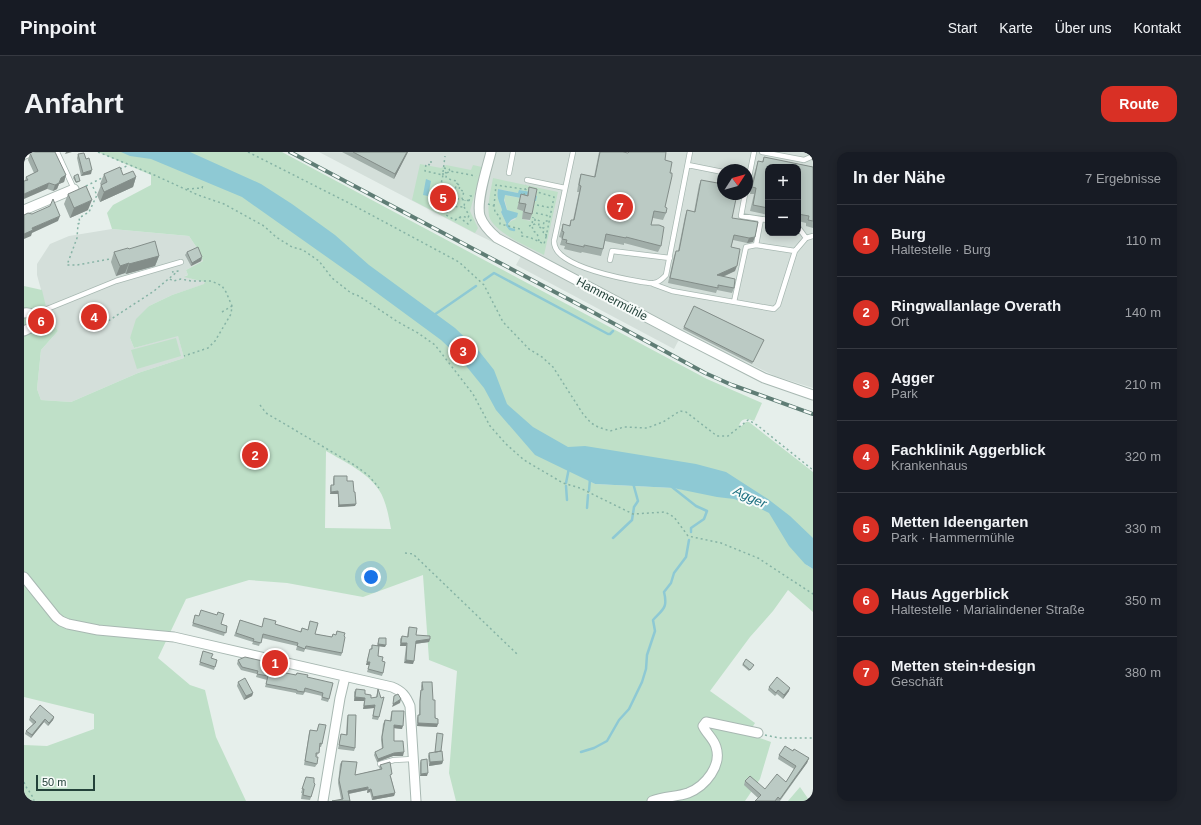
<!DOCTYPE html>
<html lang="de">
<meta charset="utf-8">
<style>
body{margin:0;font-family:Arial,sans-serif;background:#20242c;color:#f1f3f6}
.controls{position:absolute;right:12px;top:12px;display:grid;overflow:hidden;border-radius:8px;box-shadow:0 2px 10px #0003}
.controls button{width:36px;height:36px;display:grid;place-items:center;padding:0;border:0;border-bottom:1px solid #363941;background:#171b24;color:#f1f3f6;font:20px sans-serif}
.compass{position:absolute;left:693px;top:12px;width:36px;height:36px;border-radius:50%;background:#171b24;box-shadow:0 2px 10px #0003;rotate:54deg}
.scale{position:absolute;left:12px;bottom:10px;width:59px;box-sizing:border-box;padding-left:4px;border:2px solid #24423a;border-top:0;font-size:11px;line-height:14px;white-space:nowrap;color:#24423a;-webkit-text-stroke:3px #f7fbf9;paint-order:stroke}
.you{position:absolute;left:347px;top:425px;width:14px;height:14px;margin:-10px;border:3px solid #fff;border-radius:50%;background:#1a73e8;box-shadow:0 0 0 6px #1a73e833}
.badge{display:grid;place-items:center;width:26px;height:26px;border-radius:50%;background:#d93025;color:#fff;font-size:13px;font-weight:700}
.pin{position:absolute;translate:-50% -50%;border:2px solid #fff;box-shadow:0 1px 4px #0006}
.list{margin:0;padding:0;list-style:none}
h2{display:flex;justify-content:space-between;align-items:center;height:52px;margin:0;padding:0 16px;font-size:17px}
h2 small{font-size:13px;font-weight:400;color:#9ea1a6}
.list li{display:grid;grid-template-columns:26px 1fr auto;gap:12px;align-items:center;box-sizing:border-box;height:72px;padding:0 16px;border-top:1px solid #363941}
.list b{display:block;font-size:15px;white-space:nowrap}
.list p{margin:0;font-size:13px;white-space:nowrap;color:#9ea1a6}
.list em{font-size:13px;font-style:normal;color:#9ea1a6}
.map{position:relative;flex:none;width:789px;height:649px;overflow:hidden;border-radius:12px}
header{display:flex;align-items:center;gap:24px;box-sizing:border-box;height:56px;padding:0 20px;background:#171b24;border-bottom:1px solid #363941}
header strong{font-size:19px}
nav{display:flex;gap:22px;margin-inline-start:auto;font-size:14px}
.intro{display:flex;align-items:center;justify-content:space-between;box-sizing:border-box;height:96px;padding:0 24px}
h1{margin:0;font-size:28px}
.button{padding:10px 18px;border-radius:12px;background:#d93025;color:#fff;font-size:14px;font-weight:700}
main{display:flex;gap:24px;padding:0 24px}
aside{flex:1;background:#171b24;border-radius:12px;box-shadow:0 2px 10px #0003}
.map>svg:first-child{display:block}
.built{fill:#d4dfda;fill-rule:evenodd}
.green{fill:#bfe0c8;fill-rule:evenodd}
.water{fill:#8ec9d4}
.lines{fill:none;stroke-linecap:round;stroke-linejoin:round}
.stream{stroke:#8ec9d4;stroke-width:2.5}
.lane-casing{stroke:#a8b8b2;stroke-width:6}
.street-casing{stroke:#a8b8b2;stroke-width:11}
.path{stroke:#86b3a5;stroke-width:1.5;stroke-dasharray:2 3;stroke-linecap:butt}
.lane{stroke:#fff;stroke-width:4.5}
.street{stroke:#fff;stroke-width:9}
.rail-casing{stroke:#5f7d75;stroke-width:4}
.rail{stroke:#f7fbf9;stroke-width:2.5;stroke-dasharray:8;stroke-linecap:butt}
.wall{fill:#a1aea9}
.shaded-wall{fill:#838d89}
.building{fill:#bbcac4;stroke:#838d89}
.labels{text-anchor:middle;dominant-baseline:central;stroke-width:4;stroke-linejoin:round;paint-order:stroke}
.street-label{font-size:12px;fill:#24423a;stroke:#f7fbf9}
.water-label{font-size:13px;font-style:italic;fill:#1c6f80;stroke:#f7fbf9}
</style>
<header>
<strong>Pinpoint</strong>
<nav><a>Start</a><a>Karte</a><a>Über uns</a><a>Kontakt</a></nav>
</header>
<div class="intro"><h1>Anfahrt</h1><a class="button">Route</a></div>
<main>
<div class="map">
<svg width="789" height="649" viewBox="0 0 789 649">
<rect width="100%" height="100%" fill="#e6efeb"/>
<!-- built -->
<path class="built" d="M295 0H789V236L751 224 659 180 650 197 492 113 497 104 450 81ZM744 15H774V81H744ZM699 18H723V42H699Z
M88 77 165 84 173 96 179 109 162 118 164 123 161 124 168 127 179 128 181 129V132L148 143 125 154 106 186 110 196 154 183 160 206 114 221 47 250 17 248 13 237 17 198 34 179 24 163 13 123V112L26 92 45 84Z"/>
<!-- green -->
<path class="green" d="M74 0H258L683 227 738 251 730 269C723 266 715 266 715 276L722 270H725L789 320V415L781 412 789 417V460L764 438 749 459 726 485 686 539 731 571 724 582 747 590 736 627 721 649H432L425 621 433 519 405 508 399 423 339 445 263 431 225 428 162 447 134 506 166 533 181 538 192 585 222 649H0V593L23 594 70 577V562L0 545V134L18 138 24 163 34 179 17 198 13 237 17 248 47 250 114 221 160 206 154 184 110 196 106 186 112 167 125 154 148 143 180 132 181 130 160 125 164 123 162 118 179 109 173 96 165 84 88 77 83 61 89 53 127 33V23ZM302 299C321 310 343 320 355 338 362 348 365 366 367 377L301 376ZM548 320 668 331V339L649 336 571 332Z
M396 12 417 16 422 13 447 18 449 13 458 15 446 59 454 76 451 81 388 48Z
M469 26 534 40 520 103C505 95 470 81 465 64 463 52 467 38 469 26ZM474 37 495 41V38L506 42 507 63 506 69 498 67 500 59 493 57 502 47 480 43C480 49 483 53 483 58L492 67 487 69 483 73 477 60 478 58C476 50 472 45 474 37Z
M152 186 157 204 113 217 107 198Z
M776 635 785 648H789V649H764Z"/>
<!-- water -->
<path class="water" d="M97 0H166L237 32 268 52 311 83 345 113 431 176 455 199 470 218 483 252 509 275 544 295 561 294 586 298 672 312 702 320 744 347 766 364 789 386V417L781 412 765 394 745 361 735 356 710 347 693 345 649 336 571 332 511 303 472 258 460 236 434 204 417 188 334 127 218 45 127 7 106 4Z
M402 27 407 29 404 44 399 43Z
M474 37 494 41 495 38 507 40 506 42 513 44 512 49H510L503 42 502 47 481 43 480 48 483 58 494 61 493 65 487 68 483 73 477 60 478 58C476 50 472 47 474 37Z"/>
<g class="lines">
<!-- stream -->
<path class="stream" d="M483 73 486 77 490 78
M460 128 470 121 584 182H586L589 179
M410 163 452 134
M542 331 545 316
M542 334 543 348
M648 335 672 354 683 359 680 367 667 376V380
M565 339 566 327
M563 356 564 343
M589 386 608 368 610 355 614 349 609 331
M557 600 570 596 583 589 595 568 605 557 618 530 622 517 623 503 631 479 629 468C639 457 644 456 640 440L647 431 650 421 662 405 665 388"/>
<!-- lane casing -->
<g class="lane-casing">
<path id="lane" d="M33 0 50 37
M549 0 530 89C530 97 535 102 541 106 560 119 595 126 618 130 622 130 626 132 630 131 636 130 638 127 642 123L666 0
M738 0 780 8 789 4
M0 5 12 0
M664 13 699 20
M485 21 489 0
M723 24 725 25 730 0
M503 28 541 36
M723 33 725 25
M721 42 717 64 744 68
M774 75 782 86
M732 93 771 99
M586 108 588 99 646 106
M629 132 648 139 750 157 754 153 771 99 782 86 789 84
M710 150 722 95 732 93 737 67
M10 164 23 157 92 129 157 110
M356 612 370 608 389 607"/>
</g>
<!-- street casing -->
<g class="street-casing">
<path id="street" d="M467 0C463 16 452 49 456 64 459 73 466 80 473 86L654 182 740 226 789 243
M0 58 50 37
M0 161C6 160 11 163 11 169L6 176 0 179
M0 425 32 465 37 469 44 472 74 478 150 485 368 535C378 539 382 544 386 554L392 649
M299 649 316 546 321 525
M628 649C640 644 653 645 664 641 682 634 698 613 692 595 690 587 682 581 679 574L682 570 734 581"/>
</g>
<!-- path -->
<path class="path" d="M74 0 128 22 174 43 200 52 240 74 252 85 268 95 279 98 295 109 308 126 327 141 335 144 374 170 394 181 411 193 449 242 466 274 482 292 500 308 539 331 556 336 609 362 641 360 650 365 664 384 697 391 734 406 789 442
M224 0 325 51 435 110 460 133 479 170 505 197 518 205 529 215 559 262 567 271 574 275 586 279 600 275 623 276 639 270 656 259 662 260 693 284H704L724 268 733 273 789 318
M407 9V13L402 12 401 19 419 23 416 37 418 42 424 44
M420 16 425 17 426 19
M96 17 105 13
M419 20 421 4
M423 21 426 19 452 24
M419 23V20L423 21 422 25 427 28 433 29V32
M62 34 80 25
M69 35 73 43 65 60 55 66 56 71 54 72 53 86 43 113H53L86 107
M163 37 178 36 179 33
M510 39 530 45 522 85
M500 43 502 33
M428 46 447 49
M423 47H427L428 44 424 43
M445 49 446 44H448
M464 52 470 54 471 60 476 65V72L496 77 498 81 497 84 505 85 520 92 522 85H525
M513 53 527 56
M470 54 472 33 505 38
M440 55 445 63 444 66 438 64 431 68 422 63 423 60 417 59 418 54 440 55 441 48
M417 59 413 56V50L418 47 423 48 426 36 431 37 433 32 436 33 435 38 440 39 438 47
M512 61 525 64
M435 65 444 72 447 68 444 66
M505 74 508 73 509 65
M523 83 519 82 520 76H519L520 69H525
M515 89 513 81 509 79 508 73 511 72V67L516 69 514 75 519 76
M146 127 149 129 157 127 167 129H186L192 131 198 134 202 140 208 154 207 162 191 189 184 196 160 204
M198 160 208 154
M72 177 130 139 154 119 148 120
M236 253 242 261 332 314 345 324 355 336
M381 401 389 402 493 502
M741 583 755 586H789
M0 630C2 637 8 641 10 649"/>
<!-- lane -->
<use href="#lane" class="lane"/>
<!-- street -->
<use href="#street" class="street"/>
<!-- rail casing -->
<g class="rail-casing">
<path id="rail" d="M266 0 563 157 681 221 708 233 789 262"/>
</g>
<!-- rail -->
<use href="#rail" class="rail"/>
</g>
<!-- wall -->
<path class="wall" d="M318 0H384L370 27Z
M575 0H599L604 1V0H642L641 8 646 21 641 55 642 61 639 68 629 66 627 73 637 94 634 100 600 91V93L581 89 579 97 577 104 558 100 557 101 540 97 541 94 536 93 538 86 535 85 539 72 545 74 547 68H549L555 40H553L555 28 557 22 570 25Z
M6 1 42 23 40 30 35 32 33 37 29 39 1 29 2 25 10 21 4 8Z
M54 2 67 22 57 24 53 6Z
M740 5 789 15V76L782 74V71L774 69V15H744V63L726 59 730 42H726L728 29 734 9 738 10Z
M80 22 99 23 112 25 109 35 76 50 73 43 77 33 76 32Z
M50 24 55 30 52 31 49 26Z
M677 28 708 66 729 90 723 91 709 88 707 95 711 119 699 125 710 136 708 141 693 138 692 141 644 131 650 104 652 99H654L661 64 663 58 670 60 675 33Z
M505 35 508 62 506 68 498 67 499 59 493 57 495 49 497 42 503 43Z
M44 42 64 58 46 66 40 52Z
M105 97 135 104 131 114 102 122 101 121 92 124 87 110 90 100Z
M163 100 178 105 177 109 167 114 161 103Z
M670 154 740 188 728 212 659 177Z
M310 324 323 329 331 354 314 355V342H306V336L307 333H309V327Z
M171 463 203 474 200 484 168 474Z
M240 466 251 472 276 480 278 476 284 478 286 469 291 482 308 485 309 482 312 483 313 479 318 501 317 504 281 497 280 500 272 498 273 494 238 486 235 494 228 492 229 490 210 484 216 468 238 475Z
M385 475 392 483 406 487 405 490 391 492 389 512 380 511 382 494H376V487L378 484 383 485 384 478Z
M355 486 361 495 355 494 354 504 358 509 359 521 358 524 343 520 345 513H342L346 497H347L348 493 353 494Z
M179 499 187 506 193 508 190 518 175 513Z
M214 508 241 517 272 523 273 521 283 525 305 547 304 550 297 548 298 544 281 540 279 543 272 542V541L241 535 243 528 232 525 233 522 217 518 213 512Z
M719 512 730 513 725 519 718 513Z
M214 530 229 541 228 544 220 548 213 534Z
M398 530 409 548 413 575 393 574V566L394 563H395L396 541 397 538V534Z
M745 535 765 539 759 547 753 542 751 544 744 538Z
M332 537 341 542 347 546 352 545 354 537 355 565 354 568 348 567 350 556 339 557 340 549H330V540Z
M368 559 378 577 370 576V589L379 604H369L353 610 350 603 351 600 358 597 357 588 359 572 361 568 366 569 367 562Z
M324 563 331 596 330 599 314 597 317 582 322 583 323 566Z
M6 565H30L29 568 24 574 20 570 7 586 1 582 2 579 9 572 5 568Z
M295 572 298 592 297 595H296L293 604H292L293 612 291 615 280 613 285 581 286 578 293 579Z
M413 581 419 609 418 612 405 614 404 604 405 601 411 600Z
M769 599 785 606 783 611 756 649H731L734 646 720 633 721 629 741 637 762 630 770 617 754 607 755 603Z
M397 608 403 624H396V611Z
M318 609 331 623 356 617 355 616 356 613 367 625 371 641 370 644 348 648 346 640 343 641V638L325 642 326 649 317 647 314 631 316 612Z
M281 628 287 645 286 648 277 647 278 641H277Z"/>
<!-- shaded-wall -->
<path class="shaded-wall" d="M42 0H48L41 2Z
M383 0H384L370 27 371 22Z
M68 18 67 22 57 24 59 21Z
M42 23 40 30 35 32 33 37 29 39 31 33 37 26Z
M112 25 109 35 76 50 80 40Z
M25 31 23 37 0 47V42Z
M68 48 64 58 46 66 50 56Z
M36 64 34 69 8 81 7 84 0 87V82L8 76Z
M731 85 729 90 723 91 725 86Z
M135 104 131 114 102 122 105 112Z
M178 105 177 109 167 114 168 111Z
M105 111 101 121 92 124 96 114Z
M713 114 711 119 691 128 693 123Z
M314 339V342H306L307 340Z
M332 352 331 354 314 355 315 353Z
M406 487 405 490 390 492 392 489Z
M377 491H383L382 494H376Z
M354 492 362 493 361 495 353 494Z
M382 508 390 509 389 512 380 511Z
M343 510H346L345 513H342Z
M766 536 765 539 759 547 760 543Z
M229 541 228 544 220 548 222 544Z
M331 545 341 546 340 549H330Z
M377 547 376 551 368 555 369 552Z
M351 553 350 556 339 557 340 554Z
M30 565 29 568 24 574 25 571Z
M21 567 20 570 7 586 8 583Z
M394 571 414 572 413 575 393 574Z
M370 573 379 574 378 577 369 576Z
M380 600 379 604H369L353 610 354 607 370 601Z
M785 606 783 611 755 649 756 647Z
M419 609 418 612 405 614 406 610Z
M404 621 403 624H396L397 622Z
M344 635 343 638 323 642 324 639Z
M347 637 346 640 343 641 344 638Z
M371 641 370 644 348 648 349 645Z"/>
<!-- building -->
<path class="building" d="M9 0H31L42 23 37 26 35 31 31 33 25 31 0 42V29L4 28 2 25 14 19 6 1Z
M329 0H383L371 22Z
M576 0H599L604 1 605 0H642L641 8 648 10 646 21H648V24L641 55 643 56 642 61 630 59 627 73H635L640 75 637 94 602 85V86L582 82 579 97 560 93V95L542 91 543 88 538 87 540 80 538 79 539 72 546 74 547 68H550L557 34 555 33 557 22 571 25Z
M60 1 62 7 65 6 68 18 59 21 54 2Z
M740 5 789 15V69L784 68 785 64 774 62V15H744V56L729 53 732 36 728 35 731 23 734 9 739 10Z
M96 15 99 23 109 19 112 25 80 40 77 33 83 30 80 22Z
M54 22 56 29 52 30 50 24Z
M677 28 699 32V42H713L708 66 734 70 731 85 725 86 710 83 707 95 716 97 713 114 693 123 711 127 710 136 694 133V136L646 126 652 99H655L663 58 671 60Z
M62 34 68 48 50 56 44 42Z
M505 35 513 37 508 62 500 60 502 52 495 51 497 42 504 44Z
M29 47 36 64 8 76 9 78 0 82V63L4 61 8 62 26 54Z
M131 89 135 104 105 112V111L96 114 90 100 104 96 105 97Z
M174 95 178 105 168 111 163 100Z
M670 154 740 188 729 210 660 175Z
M310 324H323V329H329L330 340H331L332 352 315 353 314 339 307 340V333H310Z
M177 458 193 463 194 460 200 462 197 472 203 474 202 481 169 471 171 463 175 464Z
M240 466 252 469 251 472 277 480 278 476 284 478 286 469 294 471 291 482 308 485 309 482 312 483 313 479 321 481 320 484 321 485 318 501 282 494 281 497 273 494 274 491 239 482 237 491 229 489 230 487 212 481 216 468 238 475Z
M385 475 393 476 392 483 406 484V487L392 489 390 509 382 508 383 491H377L378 484 384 485Z
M355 486H362V493L354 492Z
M348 493 355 494 354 504 359 505 358 509 361 510 359 521 344 517 346 510H343L346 497H348Z
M179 499 189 502 187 506 193 508 191 515 176 510Z
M221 505 243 510 241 517 272 523 273 521 284 523 283 525 309 531 305 547 298 545 299 541 281 536 280 540 273 539V538L242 532 244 524 233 522 234 519 218 515 214 508Z
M722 507 730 513 726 518 719 512Z
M753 525 766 536 760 543 754 538 752 541 745 535Z
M221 526 229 541 222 544 214 530Z
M398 530H408L409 548H411V566L414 567V572L394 571V563H396V549L397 538H399Z
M332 537 341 538V542L347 543V546L353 545 354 537 357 546 360 545 355 565 349 564 351 553 340 554 341 546 331 545Z
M374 542 377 547 369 552 370 544Z
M16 553 30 565 25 571 21 567 8 583 2 579 12 570 6 565Z
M368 559H380L379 574 370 573V589H379L380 600 370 601 354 607 351 600 359 596 358 585 361 568 367 569Z
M324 563H332L331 596 315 593 317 582 323 583Z
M295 572 302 573 298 592 296 591 295 601H292V605H294L293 612 281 609 286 578 293 579Z
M413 581 419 582 417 599 412 600H411Z
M761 594 769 599 770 597 785 606 756 647 754 645 751 649H731L737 643 721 629 726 624 741 637 753 622 762 630 772 614 755 603Z
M418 599 419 609 406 610 405 601Z
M403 607 404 621 397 622V608Z
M318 609 333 610 331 623 358 617 356 613 366 610 368 622 366 623 371 641 349 645 347 637 344 638V635L324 639 326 649H308L319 647 315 628Z
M282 625 290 626V631L291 632 287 645 279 643 280 637H278Z"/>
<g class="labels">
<!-- street labels -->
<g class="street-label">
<text transform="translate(588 147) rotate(28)">Hammermühle</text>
</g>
<!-- water labels -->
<g class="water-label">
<text transform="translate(726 345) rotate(25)">Agger</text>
</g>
</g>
</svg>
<div class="controls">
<button>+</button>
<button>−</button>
</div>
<svg class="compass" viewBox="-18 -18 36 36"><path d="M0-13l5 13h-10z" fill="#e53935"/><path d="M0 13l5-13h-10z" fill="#9ea1a6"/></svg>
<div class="scale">50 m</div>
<div class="you"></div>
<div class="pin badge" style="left:251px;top:511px">1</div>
<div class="pin badge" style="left:231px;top:303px">2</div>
<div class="pin badge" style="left:439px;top:199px">3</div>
<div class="pin badge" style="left:70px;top:165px">4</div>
<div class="pin badge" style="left:419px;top:46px">5</div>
<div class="pin badge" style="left:17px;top:169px">6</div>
<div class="pin badge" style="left:596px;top:55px">7</div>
</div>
<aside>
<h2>In der Nähe<small>7 Ergebnisse</small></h2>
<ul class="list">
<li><span class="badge">1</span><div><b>Burg</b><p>Haltestelle · Burg</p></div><em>110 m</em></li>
<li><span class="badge">2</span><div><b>Ringwallanlage Overath</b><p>Ort</p></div><em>140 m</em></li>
<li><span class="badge">3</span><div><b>Agger</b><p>Park</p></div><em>210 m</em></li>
<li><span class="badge">4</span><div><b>Fachklinik Aggerblick</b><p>Krankenhaus</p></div><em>320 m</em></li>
<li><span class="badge">5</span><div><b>Metten Ideengarten</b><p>Park · Hammermühle</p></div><em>330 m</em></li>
<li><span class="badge">6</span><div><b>Haus Aggerblick</b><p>Haltestelle · Marialindener Straße</p></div><em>350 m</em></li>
<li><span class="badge">7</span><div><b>Metten stein+design</b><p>Geschäft</p></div><em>380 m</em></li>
</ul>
</aside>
</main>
